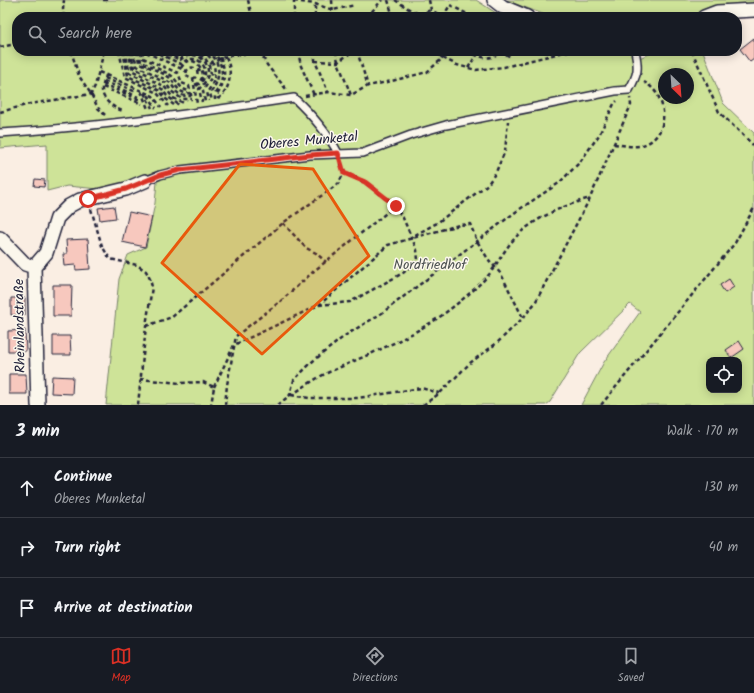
<!DOCTYPE html>
<meta charset="utf-8">
<style>
body{margin:0;font-family:Kalam,sans-serif;background:#20242c;color:#f1f3f6}
.controls{position:absolute;right:12px;bottom:12px;display:grid;overflow:hidden;border-radius:8px;box-shadow:0 2px 10px #0003}
.controls button{width:36px;height:36px;display:grid;place-items:center;padding:0;border:0;border-bottom:1px solid #363941;background:#171b24;color:#f1f3f6;font:20px sans-serif}
.compass{position:absolute;left:658px;top:68px;width:36px;height:36px;border-radius:50%;background:#171b24;box-shadow:0 2px 10px #0003;rotate:155deg}
.stop{position:absolute;width:12px;height:12px;margin:-9px;border:3px solid #d93025;border-radius:50%;background:#fff}
.stop.end{background:#d93025;border-color:#fff;box-shadow:0 1px 4px #0008}
.list{margin:0;padding:0;list-style:none}
h2{display:flex;justify-content:space-between;align-items:center;height:52px;margin:0;padding:0 16px;font-size:17px}
h2 small{font-size:13px;font-weight:400;color:#9ea1a6}
.list li{display:grid;grid-template-columns:26px 1fr auto;gap:12px;align-items:center;box-sizing:border-box;height:60px;padding:0 16px;border-top:1px solid #363941}
.list b{display:block;font-size:15px;white-space:nowrap}
.list p{margin:0;font-size:13px;white-space:nowrap;color:#9ea1a6}
.list em{font-size:13px;font-style:normal;color:#9ea1a6}
.icon{flex:none;width:22px;height:22px;fill:none;stroke:currentColor;stroke-width:2;stroke-linecap:round;stroke-linejoin:round}
.map{position:relative;flex:none;width:754px;height:405px;overflow:hidden}
.search{position:absolute;background:#171b24;box-shadow:0 2px 10px #0003;left:12px;right:12px;top:12px;height:44px;display:flex;align-items:center;gap:10px;box-sizing:border-box;padding:0 14px;border-radius:16px;color:#9ea1a6;font-size:15px}
.sheet{height:232px;background:#171b24}
nav{display:flex;justify-content:space-around;align-items:center;box-sizing:border-box;height:56px;border-top:1px solid #363941;background:#171b24;font-size:11px;color:#9ea1a6}
nav a{display:grid;justify-items:center;gap:2px}
nav .on{color:#d93025}
.map>svg:first-child{display:block}
.green{fill:#cee398;stroke:#78826a;fill-rule:evenodd}
.building{fill:#f7c8be;stroke:#22223b}
.lines{fill:none;stroke-linecap:round;stroke-linejoin:round}
.service-casing{stroke:#22223b;stroke-width:10}
.minor-casing{stroke:#22223b;stroke-width:16}
.path{stroke:#22223b;stroke-width:2.5;stroke-dasharray:4 3;stroke-linecap:butt}
.service{stroke:#fbf7ec;stroke-width:7}
.minor{stroke:#fbf7ec;stroke-width:13}
.route{stroke:#d93025;stroke-width:5}
.marked{fill:#e8590c;fill-opacity:0.2;stroke:#e8590c;stroke-width:3;stroke-linejoin:round}
.labels{text-anchor:middle;dominant-baseline:central;stroke-width:3;stroke-linejoin:round;paint-order:stroke}
.street-label{font-size:14px;fill:#22223b;stroke:#fbf7ec}
.park-label{font-size:14px;fill:#4d5252;stroke:#fbf7ec}
</style>
<div class="map">
<svg width="754" height="405" viewBox="0 0 754 405">
<rect width="100%" height="100%" fill="#faeee3"/>
<filter id="ink" filterUnits="userSpaceOnUse"><feTurbulence type="fractalNoise" baseFrequency=".025" numOctaves="2"/><feDisplacementMap in="SourceGraphic" scale="8" xChannelSelector="R" yChannelSelector="G"/><feConvolveMatrix kernelMatrix="1 2 1 2 8 2 1 2 1" color-interpolation-filters="sRGB"/></filter>
<g filter="url(#ink)">
<!-- green -->
<path class="green" d="M0 0H476L502 17H17V51H631L634 60 657 51H703L723 103 754 133V405H581L604 362 640 312 630 304 580 353 550 402 546 405H106L119 279 128 255 146 247 155 203 158 171 127 183 99 189 67 186 47 191V144L0 148ZM664 74H688V98H664ZM709 360H739V390H709Z
M505 0H754V5L717 9 691 17H551Z"/>
<!-- building -->
<path class="building" d="M754 38V59L750 62 740 49Z
M35 179 45 180 44 187 34 186Z
M114 206 116 218 100 220 98 208Z
M129 212 152 217 145 247 122 242Z
M88 239 90 269 76 270 75 265 64 266 63 254H67L66 240Z
M729 279 734 287 725 293 720 285Z
M53 285H72L71 316H53Z
M11 298H25V315H11Z
M25 330 26 351H8V331Z
M53 336H70L71 355H53Z
M739 341 744 349 731 358 726 350Z
M9 374H26L27 394H9Z
M52 376 73 377 72 394 51 393Z"/>
<g class="lines">
<!-- service casing -->
<g class="service-casing">
<path id="service" d="M0 133C98 127 196 113 294 98 311 114 327 132 338 153
M145 181 160 175 180 170 310 155 363 153 411 135 446 125 615 91 629 90C638 74 639 69 635 51"/>
</g>
<!-- minor casing -->
<g class="minor-casing">
<path id="minor" d="M494 0 503 7 527 17
M704 17 717 12 754 10
M0 238 25 264 34 267
M34 267 46 253 57 218 69 206 80 200 126 189 145 181
M34 267 38 405"/>
</g>
<!-- path -->
<path class="path" d="M103 0H107
M248 0 252 17
M294 0V17
M332 0 333 17
M388 0 393 17
M395 0 412 11 420 14 431 10
M429 0 431 10 443 17
M294 1 315 4 333 10 355 5
M64 17 63 9 64 0
M315 17V4
M367 17 382 0
M443 17 450 5 473 17
M456 17H457
M0 47 17 44
M71 51 79 76 91 94 98 108 105 115
M119 51 125 77 157 93 168 106
M123 51 128 76 160 91 166 99 174 105
M125 51 130 73 162 89 167 96 179 105
M128 51 133 71 164 86 173 98 184 103
M131 51 134 68 166 83 171 91 182 99H192
M133 51 137 66C147 71 157 75 166 80 177 86 172 97 191 96
M137 51 139 62C145 66 167 74 171 79 176 86 180 95 191 93
M139 51 141 62C147 64 170 73 173 77 179 83 180 90 190 91
M142 51 143 58 178 73 182 83 189 86 192 99
M148 51V53L186 71
M153 51 181 64C200 47 217 77 194 87
M161 51 180 60C198 44 221 70 199 89L202 102
M168 51 180 57C198 44 211 59 211 78L203 91 205 102
M202 51C218 59 218 80 207 92L209 101
M208 51C222 62 221 80 210 93L212 101
M213 51C220 59 224 71 221 82 219 91 214 90 215 100
M217 51C226 67 227 80 217 95L218 99
M260 51 267 65 286 89
M298 51 301 66 314 95
M315 51V61L328 92
M336 51 338 62 351 95
M357 51 368 86
M468 51C478 57 492 62 500 51L511 57
M692 51 719 112 754 146
M443 58 457 65 476 70 504 67 568 51
M315 61 338 62 353 51
M210 64 226 56 260 52
M186.5 73a5.5 5.5 0 1 1 11 0a5.5 5.5 0 1 1-11 0Z
M181 68C189 54 202 63 203 76L199 83 194 85
M468 68 479 51
M197 71 205 67
M99 72 106 75C105 79 103 84 102 88 101 99 113 108 123 111
M106 75 153 96 161 107
M105 78 136 92
M193 78 197 104
M104 81 138 97
M103 84 140 100
M103 87 142 104
M141 91 148 109
M144 93 152 108
M148 95 156 108
M305 96 328 92 351 95 368 86 392 81 427 72 443 58 433 51
M218 99C233 89 233 63 222 51
M0 112 30 104 91 94 95 86 104 51
M614 144C622 145 630 147 639 146 672 139 669 95 644 82
M91 209 102 246 110 259 137 265 146 271 150 279 152 287 146 326 138 405
M283 223 306 248 316 253 326 262
M415 235 437 223 488 184 496 172 505 151 508 121
M319 305 350 302 403 273 418 260 417 250 403 218 395 206 365 182 344 173
M146 326 172 317 283 223 338 184 344 173 341 163
M140 379 180 383 203 382 214 387 211 405
M214 387 234 345 319 305 388 245 459 225 470 224 477 241 488 259 501 274 523 318
M291 395C303 388 314 379 327 373 367 355 404 341 441 316 455 306 481 285 491 272 500 259 508 244 520 233 539 216 566 205 590 198
M291 395 309 398H358L421 388 439 393
M225 405 227 385 236 336 282 300 314 271 395 206
M278 405 290 395 294 380 313 361 346 335 382 313 517 211 559 183 580 162 599 135 614 104 617 101
M423 405 440 393 470 363 497 343 523 318 535 303 590 198 631 105 630 98
M601 405 735 243 754 208"/>
<!-- service -->
<use href="#service" class="service"/>
<!-- minor -->
<use href="#minor" class="minor"/>
</g>
</g>
<g class="lines" filter="url(#ink)">
<!-- route -->
<path class="route" d="M88 199 126 189 160 175 180 170 310 155 338 153 344 173 365 182 396 206"/>
</g>
<!-- marked area -->
<path class="marked" d="M240 164 313 169 369 256 262 354 162 263Z"/>
<g class="labels">
<!-- street labels -->
<g class="street-label">
<text transform="translate(309 141) rotate(-5)">Oberes Munketal</text>
<text transform="translate(20 326) rotate(-91)">Rheinlandstraße</text>
</g>
<!-- park labels -->
<g class="park-label">
<text x="430" y="265">Nordfriedhof</text>
</g>
</g>
</svg>
<div class="controls">
<button><svg class="icon" aria-label="locate" viewBox="0 0 24 24"><circle cx="12" cy="12" r="6"/><path d="M12 2v4M12 18v4M2 12h4M18 12h4"/></svg></button>
</div>
<svg class="compass" viewBox="-18 -18 36 36"><path d="M0-13l5 13h-10z" fill="#e53935"/><path d="M0 13l5-13h-10z" fill="#9ea1a6"/></svg>
<div class="stop" style="left:88px;top:199px"></div>
<div class="stop end" style="left:396px;top:206px"></div>
<div class="search"><svg class="icon" aria-label="search" viewBox="0 0 24 24"><circle cx="10" cy="10" r="6"/><path d="M15 15l6 6"/></svg>Search here</div>
</div>
<section class="sheet">
<h2>3 min<small>Walk · 170 m</small></h2>
<ul class="list">
<li><svg class="icon" aria-label="ahead" viewBox="0 0 24 24"><path d="M12 20V5M6 11l6-6 6 6"/></svg><div><b>Continue</b><p>Oberes Munketal</p></div><em>130 m</em></li>
<li><svg class="icon" aria-label="right" viewBox="0 0 24 24"><path d="M7 20v-9h11M14 6l5 5-5 5"/></svg><div><b>Turn right</b></div><em>40 m</em></li>
<li><svg class="icon" aria-label="arrive" viewBox="0 0 24 24"><path d="M6 21V4h12l-3 4 3 4H6"/></svg><div><b>Arrive at destination</b></div></li>
</ul>
</section>
<nav>
<a class="on"><svg class="icon" aria-label="map" viewBox="0 0 24 24"><path d="M3 6l6-2 6 2 6-2v14l-6 2-6-2-6 2zM9 4v14M15 6v14"/></svg>Map</a>
<a><svg class="icon" aria-label="directions" viewBox="0 0 24 24"><path d="M12 3l9 9-9 9-9-9zM9 14v-3h6M13 9l2 2-2 2"/></svg>Directions</a>
<a><svg class="icon" aria-label="saved" viewBox="0 0 24 24"><path d="M7 4h10v16l-5-4-5 4z"/></svg>Saved</a>
</nav>
